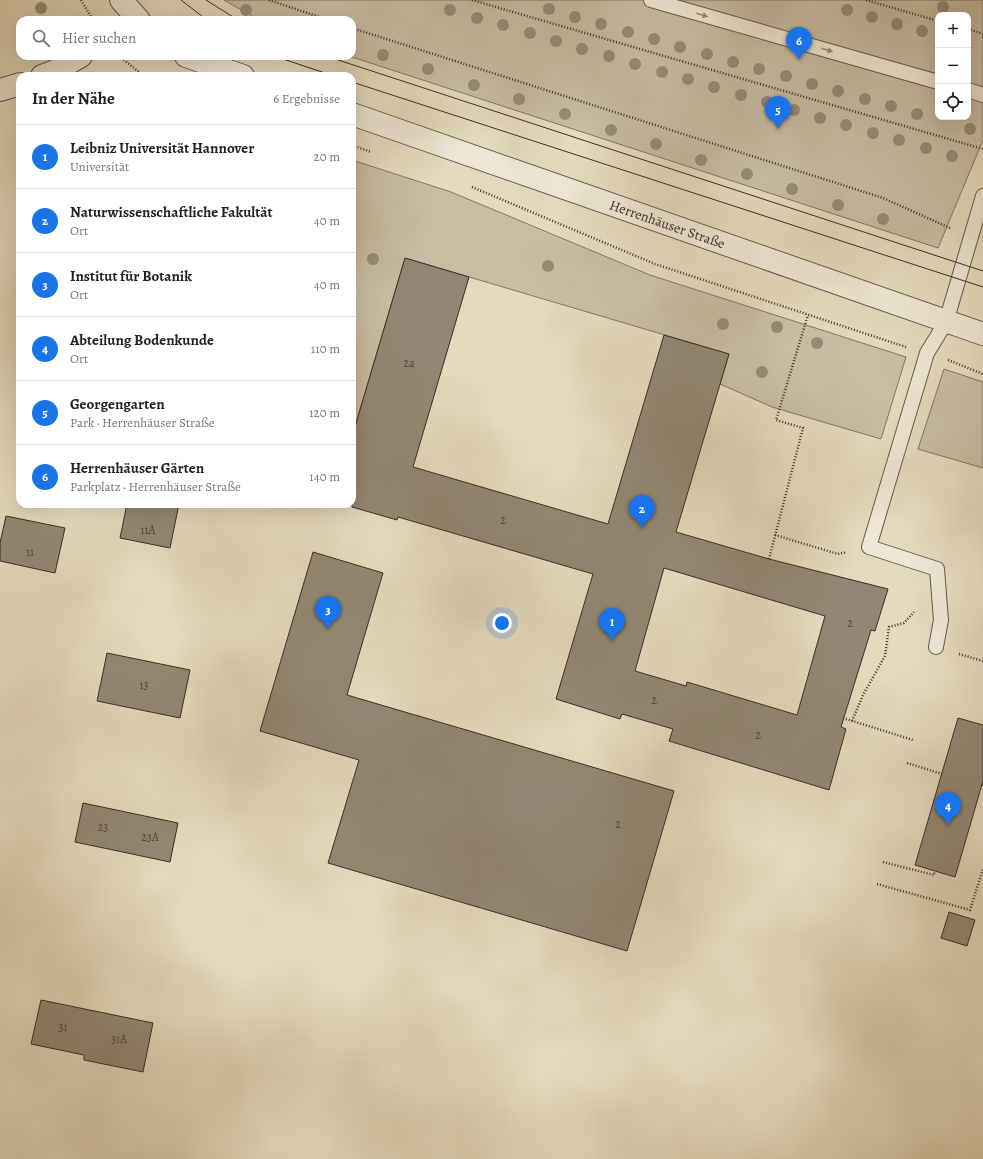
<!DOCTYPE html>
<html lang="de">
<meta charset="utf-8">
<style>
body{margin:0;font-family:Alegreya,serif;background:#f2f2f2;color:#222}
.controls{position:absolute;right:12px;top:12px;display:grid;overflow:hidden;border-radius:8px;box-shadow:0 4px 16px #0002}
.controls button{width:36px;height:36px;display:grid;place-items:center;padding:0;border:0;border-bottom:1px solid #e0e0e0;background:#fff;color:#222;font:20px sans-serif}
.you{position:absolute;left:502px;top:623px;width:14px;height:14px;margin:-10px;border:3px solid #fff;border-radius:50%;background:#1a73e8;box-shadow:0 0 0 6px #1a73e833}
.badge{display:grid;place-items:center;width:26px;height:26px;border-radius:50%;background:#1a73e8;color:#fff;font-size:13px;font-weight:700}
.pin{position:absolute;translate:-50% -33px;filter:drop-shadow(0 1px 2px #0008)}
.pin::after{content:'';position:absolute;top:21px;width:14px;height:12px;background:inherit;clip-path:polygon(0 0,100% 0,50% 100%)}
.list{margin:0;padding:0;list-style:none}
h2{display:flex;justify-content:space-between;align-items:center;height:52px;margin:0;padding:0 16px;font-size:17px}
h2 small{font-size:13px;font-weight:400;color:#767676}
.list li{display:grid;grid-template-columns:26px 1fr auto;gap:12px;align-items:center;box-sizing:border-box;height:64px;padding:0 16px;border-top:1px solid #e0e0e0}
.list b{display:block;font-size:15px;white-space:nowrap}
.list p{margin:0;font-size:13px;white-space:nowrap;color:#767676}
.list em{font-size:13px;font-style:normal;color:#767676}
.icon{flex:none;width:22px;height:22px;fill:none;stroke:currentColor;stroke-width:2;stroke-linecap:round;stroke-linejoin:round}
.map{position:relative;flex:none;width:983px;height:1159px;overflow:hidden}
.search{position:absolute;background:#fff;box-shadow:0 4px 16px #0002;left:16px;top:16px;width:340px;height:44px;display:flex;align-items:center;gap:10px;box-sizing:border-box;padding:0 14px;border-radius:12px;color:#767676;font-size:15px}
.panel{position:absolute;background:#fff;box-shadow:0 4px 16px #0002;left:16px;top:72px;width:340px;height:436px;border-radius:12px}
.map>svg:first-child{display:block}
.green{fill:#c8bda3;stroke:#807664;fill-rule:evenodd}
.building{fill:#928774;stroke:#382e25;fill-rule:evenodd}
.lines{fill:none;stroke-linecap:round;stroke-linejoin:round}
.service-casing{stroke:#63594b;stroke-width:16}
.tertiary-casing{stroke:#63594b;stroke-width:24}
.path{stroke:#382e25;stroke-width:2.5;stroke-dasharray:1 2;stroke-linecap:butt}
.service{stroke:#eee7d4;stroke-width:14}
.tertiary{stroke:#eee7d4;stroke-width:22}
.tram{stroke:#382e25;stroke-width:1}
.tree{fill:#968b77}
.oneway{fill:#938a7c}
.labels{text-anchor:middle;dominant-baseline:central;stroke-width:3.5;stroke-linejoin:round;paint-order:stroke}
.number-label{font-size:12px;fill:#4e4439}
.street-label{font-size:14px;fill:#382e25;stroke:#eee7d4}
</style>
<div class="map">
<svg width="983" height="1159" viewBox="0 0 983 1159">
<rect width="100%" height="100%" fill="#e5dabd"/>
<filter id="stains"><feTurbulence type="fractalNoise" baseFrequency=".005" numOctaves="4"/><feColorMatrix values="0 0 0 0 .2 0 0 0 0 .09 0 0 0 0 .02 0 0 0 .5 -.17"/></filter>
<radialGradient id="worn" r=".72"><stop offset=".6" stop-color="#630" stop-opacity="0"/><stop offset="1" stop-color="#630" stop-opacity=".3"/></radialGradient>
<!-- green -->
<path class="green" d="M224 0H983V140L938 248 349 56H352V20H259ZM938 15H968V117H938Z
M352 160 451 192 650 275 906 357 881 439 772 407 720 384 729 354 405 258 352 436Z
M944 369 983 382V468L918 449Z"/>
<!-- building -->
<path class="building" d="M405 258 469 277 413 467 608 524 664 335 729 354 676 532 769 559 888 589 875 631 871 630 841 727 846 729 829 790 669 741 673 729 622 714 620 719 556 699 593 574 398 517 397 520 352 507V437ZM664 568 825 616 797 715 687 682 686 686 635 671Z
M127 504H179L170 548 120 538Z
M6 516 65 528 55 573 0 561V543Z
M313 552 383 573 347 695 674 791 627 951 328 863 359 760 260 731Z
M107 653 190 670 180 718 97 701Z
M958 718 983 725V781L955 877 915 865Z
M83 803 178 823 170 862 75 842Z
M949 912 975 920 967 946 941 938Z
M41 1000 153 1023 143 1072 84 1060V1055L31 1044Z"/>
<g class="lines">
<!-- service casing -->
<g class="service-casing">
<path id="service" d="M651 0 938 82
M968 90 983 95
M936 647 941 620 937 569 869 547 927 353 946 322 983 196"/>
</g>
<!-- tertiary casing -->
<g class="tertiary-casing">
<g id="tertiary">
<path d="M121 0 139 20"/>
<path d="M186 56 243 76"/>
<path d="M42 76 55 71 81 56"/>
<path d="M0 90 20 84"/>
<path id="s1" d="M352 114 983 334"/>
</g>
</g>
<!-- path -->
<path class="path" d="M81 0 93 20
M269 0 328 20
M472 0 983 149
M866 0 938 21
M352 28 883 198 950 228
M968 29 983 34
M119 56 144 76
M352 145 371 152
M472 187 655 264 906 347
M948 360 983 374
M775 535 838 554 847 552
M769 559 803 428 776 420 808 315
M959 654 983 661
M843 718 913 740
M852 721 863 695 885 656 889 627 904 623 914 612
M907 763 942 774
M982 785H983
M883 862 934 875 935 871
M877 884 970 910 983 869"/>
<!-- service -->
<use href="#service" class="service"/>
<!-- tertiary -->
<use href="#tertiary" class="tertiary"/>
<!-- tram -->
<path class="tram" d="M181 0 207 20
M206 0 238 20
M274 56 334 76
M326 56 983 271
M352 82 983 287"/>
</g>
<!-- trees -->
<g class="tree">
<circle cx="943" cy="7" r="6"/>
<circle cx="41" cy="8" r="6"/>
<circle cx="549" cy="9" r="6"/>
<circle cx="246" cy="10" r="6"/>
<circle cx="450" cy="10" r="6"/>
<circle cx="847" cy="10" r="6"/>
<circle cx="575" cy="17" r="6"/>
<circle cx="872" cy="17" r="6"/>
<circle cx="477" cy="18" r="6"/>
<circle cx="601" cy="24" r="6"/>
<circle cx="897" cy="24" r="6"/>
<circle cx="503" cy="25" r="6"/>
<circle cx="922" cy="31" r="6"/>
<circle cx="628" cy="32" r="6"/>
<circle cx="530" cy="33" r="6"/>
<circle cx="654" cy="39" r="6"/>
<circle cx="556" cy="41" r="6"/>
<circle cx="680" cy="47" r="6"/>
<circle cx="582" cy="49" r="6"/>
<circle cx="707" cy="54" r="6"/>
<circle cx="383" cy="55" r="6"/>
<circle cx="609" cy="56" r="6"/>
<circle cx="733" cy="62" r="6"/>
<circle cx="635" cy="64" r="6"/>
<circle cx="428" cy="69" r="6"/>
<circle cx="759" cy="69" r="6"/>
<circle cx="662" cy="72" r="6"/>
<circle cx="786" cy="76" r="6"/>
<circle cx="688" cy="79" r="6"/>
<circle cx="812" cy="84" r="6"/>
<circle cx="474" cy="85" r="6"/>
<circle cx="714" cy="87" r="6"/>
<circle cx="838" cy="91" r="6"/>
<circle cx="741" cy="95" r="6"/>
<circle cx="519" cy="99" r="6"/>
<circle cx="865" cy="99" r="6"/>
<circle cx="767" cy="102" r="6"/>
<circle cx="891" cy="106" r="6"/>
<circle cx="794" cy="110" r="6"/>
<circle cx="565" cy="114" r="6"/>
<circle cx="917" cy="114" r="6"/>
<circle cx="820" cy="118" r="6"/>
<circle cx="846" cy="125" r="6"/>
<circle cx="970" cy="129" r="6"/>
<circle cx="611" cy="130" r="6"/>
<circle cx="873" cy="133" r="6"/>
<circle cx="899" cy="140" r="6"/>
<circle cx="656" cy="144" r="6"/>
<circle cx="926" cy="148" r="6"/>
<circle cx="952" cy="156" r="6"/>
<circle cx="701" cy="160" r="6"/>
<circle cx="747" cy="174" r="6"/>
<circle cx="792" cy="189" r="6"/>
<circle cx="838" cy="205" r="6"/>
<circle cx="883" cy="219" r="6"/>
<circle cx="373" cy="259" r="6"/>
<circle cx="548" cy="266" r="6"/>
<circle cx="723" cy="324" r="6"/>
<circle cx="777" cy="327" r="6"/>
<circle cx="817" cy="343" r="6"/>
<circle cx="762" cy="372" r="6"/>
</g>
<!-- one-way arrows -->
<defs><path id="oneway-solid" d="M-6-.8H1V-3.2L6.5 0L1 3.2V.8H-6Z"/></defs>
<g class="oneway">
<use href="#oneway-solid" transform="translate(702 15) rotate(16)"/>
<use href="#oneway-solid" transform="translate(827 50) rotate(16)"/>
</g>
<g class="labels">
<!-- number labels -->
<g class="number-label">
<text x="409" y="363">2a</text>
<text x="503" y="520">2</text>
<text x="148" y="530">11A</text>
<text x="30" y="552">11</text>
<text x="850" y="623">2</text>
<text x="144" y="685">13</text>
<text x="654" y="700">2</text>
<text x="758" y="735">2</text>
<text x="618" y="824">2</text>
<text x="103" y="827">23</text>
<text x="150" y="837">23A</text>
<text x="63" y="1027">31</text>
<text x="119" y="1039">31A</text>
</g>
<!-- street labels -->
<g class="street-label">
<text stroke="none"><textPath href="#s1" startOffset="334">Herrenhäuser Straße</textPath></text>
</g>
</g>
<rect width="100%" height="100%" filter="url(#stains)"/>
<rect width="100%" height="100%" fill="url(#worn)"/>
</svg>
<div class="controls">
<button>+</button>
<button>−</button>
<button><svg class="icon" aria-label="locate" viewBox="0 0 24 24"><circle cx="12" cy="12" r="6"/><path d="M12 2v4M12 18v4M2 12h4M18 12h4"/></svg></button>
</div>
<div class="you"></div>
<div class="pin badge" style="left:612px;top:641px">1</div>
<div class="pin badge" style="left:642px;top:528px">2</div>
<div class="pin badge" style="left:328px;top:629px">3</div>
<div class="pin badge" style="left:948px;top:825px">4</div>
<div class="pin badge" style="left:778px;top:129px">5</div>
<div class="pin badge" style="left:799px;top:60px">6</div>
<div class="search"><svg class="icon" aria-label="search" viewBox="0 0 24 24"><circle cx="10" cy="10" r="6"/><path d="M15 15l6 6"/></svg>Hier suchen</div>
<section class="panel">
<h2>In der Nähe<small>6 Ergebnisse</small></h2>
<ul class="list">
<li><span class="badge">1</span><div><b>Leibniz Universität Hannover</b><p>Universität</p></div><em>20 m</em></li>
<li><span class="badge">2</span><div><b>Naturwissenschaftliche Fakultät</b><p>Ort</p></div><em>40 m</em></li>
<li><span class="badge">3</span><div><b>Institut für Botanik</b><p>Ort</p></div><em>40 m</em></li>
<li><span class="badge">4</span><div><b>Abteilung Bodenkunde</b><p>Ort</p></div><em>110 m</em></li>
<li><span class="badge">5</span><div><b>Georgengarten</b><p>Park · Herrenhäuser Straße</p></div><em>120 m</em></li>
<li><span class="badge">6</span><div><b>Herrenhäuser Gärten</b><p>Parkplatz · Herrenhäuser Straße</p></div><em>140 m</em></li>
</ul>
</section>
</div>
